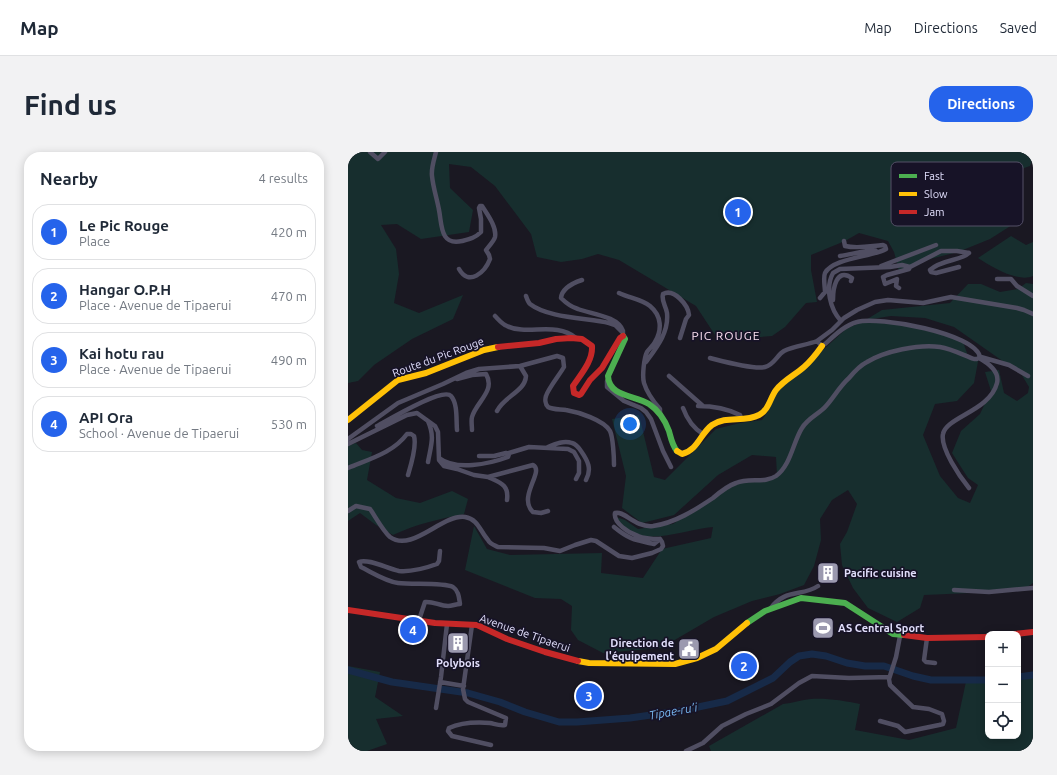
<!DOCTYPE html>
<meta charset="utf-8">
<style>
body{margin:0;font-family:Ubuntu,sans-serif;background:#f2f2f3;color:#1f2937}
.controls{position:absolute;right:12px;bottom:12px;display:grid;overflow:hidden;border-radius:8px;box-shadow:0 2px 10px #0003}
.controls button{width:36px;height:36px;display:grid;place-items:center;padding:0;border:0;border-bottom:1px solid #e0e1e3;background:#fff;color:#1f2937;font:20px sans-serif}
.you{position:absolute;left:282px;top:272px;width:14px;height:14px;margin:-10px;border:3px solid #fff;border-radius:50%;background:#1a73e8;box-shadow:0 0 0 6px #1a73e833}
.badge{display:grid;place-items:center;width:26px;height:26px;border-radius:50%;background:#2563eb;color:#fff;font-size:13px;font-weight:700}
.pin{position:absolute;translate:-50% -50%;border:2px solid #fff;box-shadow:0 1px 4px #0006}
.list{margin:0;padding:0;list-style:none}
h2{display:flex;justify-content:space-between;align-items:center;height:52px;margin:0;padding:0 16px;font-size:17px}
h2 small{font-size:13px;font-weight:400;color:#747a83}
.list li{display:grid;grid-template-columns:26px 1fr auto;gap:12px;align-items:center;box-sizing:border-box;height:56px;margin:0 8px 8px;padding:0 8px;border:1px solid #e0e1e3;border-radius:16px}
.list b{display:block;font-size:15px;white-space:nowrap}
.list p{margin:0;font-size:13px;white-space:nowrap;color:#747a83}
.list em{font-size:13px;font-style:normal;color:#747a83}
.icon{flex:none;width:22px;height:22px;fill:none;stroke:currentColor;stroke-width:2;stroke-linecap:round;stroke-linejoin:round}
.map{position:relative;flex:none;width:685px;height:599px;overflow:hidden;border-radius:16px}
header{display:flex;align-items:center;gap:24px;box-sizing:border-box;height:56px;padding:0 20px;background:#fff;border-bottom:1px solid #e0e1e3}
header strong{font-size:19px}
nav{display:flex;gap:22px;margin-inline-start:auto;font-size:14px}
.intro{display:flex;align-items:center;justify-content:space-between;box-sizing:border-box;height:96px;padding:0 24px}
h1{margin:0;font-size:28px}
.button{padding:10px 18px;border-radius:16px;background:#2563eb;color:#fff;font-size:14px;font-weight:700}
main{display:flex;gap:24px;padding:0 24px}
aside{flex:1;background:#fff;border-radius:16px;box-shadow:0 2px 10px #0003}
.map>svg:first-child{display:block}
.green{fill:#172e2e;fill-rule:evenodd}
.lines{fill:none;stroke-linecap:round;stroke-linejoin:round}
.river{stroke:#172a48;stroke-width:7}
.street{stroke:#504e62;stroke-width:4.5}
.fast{stroke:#4caf50;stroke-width:6}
.slow{stroke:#ffc107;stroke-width:6}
.jam{stroke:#c62828;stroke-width:6}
.labels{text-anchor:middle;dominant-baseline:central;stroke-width:3.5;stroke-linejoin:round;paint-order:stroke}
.street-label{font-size:11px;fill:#e1defb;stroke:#171327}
.poi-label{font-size:11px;font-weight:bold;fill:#e1defb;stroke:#171327;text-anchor:start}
.neighbourhood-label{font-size:12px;letter-spacing:1px;fill:#fbdff1;stroke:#171327}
.water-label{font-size:12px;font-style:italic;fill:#77b6ef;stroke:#171327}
.key{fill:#171327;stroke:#545067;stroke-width:1}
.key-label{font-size:11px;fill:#e1defb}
</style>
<header>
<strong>Map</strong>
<nav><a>Map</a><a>Directions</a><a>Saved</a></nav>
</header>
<div class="intro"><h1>Find us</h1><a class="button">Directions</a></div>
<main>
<aside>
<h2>Nearby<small>4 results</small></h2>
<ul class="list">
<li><span class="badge">1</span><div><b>Le Pic Rouge</b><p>Place</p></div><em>420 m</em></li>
<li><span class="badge">2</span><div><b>Hangar O.P.H</b><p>Place · Avenue de Tipaerui</p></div><em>470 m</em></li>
<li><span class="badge">3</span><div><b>Kai hotu rau</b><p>Place · Avenue de Tipaerui</p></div><em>490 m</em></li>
<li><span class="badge">4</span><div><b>API Ora</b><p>School · Avenue de Tipaerui</p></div><em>530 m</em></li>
</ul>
</aside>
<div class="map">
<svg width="685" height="599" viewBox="0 0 685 599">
<rect width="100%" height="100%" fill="#1a1822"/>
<!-- green -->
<path class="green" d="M0 0H685V7L682 14 640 28V49L664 73 642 87 610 100 574 109 551 119 546 100 540 89 511 81 497 89 463 103V118L469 150 458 151 437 175 424 184 386 187 367 183 348 154 271 108 250 102 234 107 213 110 189 105 183 82 147 34 123 15 101 12 102 36 125 58 121 80 73 87 49 72 33 73 48 97 51 122 46 151 71 161 115 143 105 167 64 187 26 213 10 229 0 231Z
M663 84 678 93 685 90V124C670 131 642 114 630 106Z
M678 131 685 132V431L678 436 645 440 576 443 572 456 549 470 520 456 505 436 494 413 492 392 499 380 509 352 500 338 484 348 472 367 473 388 466 414 456 433 432 442 404 449 366 465 313 496 255 501 230 488 223 478 224 454 213 447 187 446 117 418 126 374 139 397 162 403 254 401 253 421 295 426 314 397 363 386 365 375C340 377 299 394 278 377 274 374 271 369 268 365L277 368 290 377 325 372 371 341 398 328 424 326 429 323 428 305 404 303 370 323 326 363 294 371 274 356 278 324 264 267 291 263 306 325 317 328 368 277 392 271 414 268 422 256 428 241 498 177 516 169 534 158 602 151 620 132H633L652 140 670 137ZM543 164 577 166 606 175 656 210 672 220 681 235 680 241 669 249 656 241 651 218 637 220 643 239 632 262 613 279 604 301 620 326 630 333 622 351 610 346 592 324 575 283 587 252 609 249 626 231 632 199 628 206 620 204 614 187 564 175 517 168Z
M8 291 14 298 24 300 19 328 48 346 72 351 104 339 120 347 116 362C92 367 68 372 45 383L28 373 12 361 0 369V294Z
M0 514 32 520 27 545 55 564 28 567 39 592 19 599H0Z
M685 522V599H363L361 594 435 552C445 551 453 548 463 547 479 546 497 549 512 552L507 578 561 588 608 576 619 525H640V584H670V524Z"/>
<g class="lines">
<!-- river -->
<path class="river" d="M0 518 44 530 120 541 152 550 177 560 211 570H229L282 566 331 559 379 549 425 526 442 510 451 504 464 502 478 504 499 511 517 514H536L565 524 583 528H640
M670 525 685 523"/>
<!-- street -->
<path class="street" d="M22 0 30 7 37 0
M88 0C86 8 83 16 84 24 85 35 89 47 91 58 94 73 92 94 114 89 122 87 127 86 133 80V67L131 56 132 54H134C139 62 149 75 147 85 146 89 141 94 138 98L141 103 142 107C137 120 121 135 111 117
M492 104C504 102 516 99 527 98L529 100
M533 114 588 93
M611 115 588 121 583 120 582 118C594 107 613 109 621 101
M649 127H663L669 134 685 144
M234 128C225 131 214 136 213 146 218 151 223 155 230 157 243 162 270 164 275 179
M551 136 548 134 549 127 537 132 535 125 539 123 561 117 562 115 593 99H609L621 101
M271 141C281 146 293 147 302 154 314 164 314 178 307 190 305 194 301 197 299 200 296 206 294 224 296 231 299 241 305 249 312 257V261
M178 144C179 147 180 150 182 152 200 166 239 166 261 171L267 173 275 181
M472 146 477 140C477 135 475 126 477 121 485 106 524 105 538 97L537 94 535 93C522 94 510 97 497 94L496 89
M485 148C485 137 488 115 504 126L503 129
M147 164C151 168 154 172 159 174 179 184 208 169 228 186
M493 169C482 157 477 136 485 121L492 117 542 115 554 113 562 115
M633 205 661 213 680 224
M362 206C374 209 406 218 417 215 426 213 429 203 436 199 446 194 459 193 469 189
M298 210C309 195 321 180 319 161 318 154 313 149 315 142 326 136 340 153 341 163L338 167 332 186
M321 224 355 254
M109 227 124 223 138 222C148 239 128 250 124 265 123 269 124 274 124 278
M259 229V235L276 249 293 256 298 260 303 267 315 299 323 315
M350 254C364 254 380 257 392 263L393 266
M335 256C339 267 345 276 355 282
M149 259C156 244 177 240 178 224L172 214
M29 274C40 268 95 235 103 244 110 252 108 268 109 278
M0 287 50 251 95 232 118 221 131 217 172 214 209 204 215 206 216 215C212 222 200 237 198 244 197 247 197 252 200 255 205 258 213 257 218 258 230 260 256 268 262 279 265 285 266 305 266 313
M0 292 59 263 69 261 87 274 90 280 91 308 96 314 109 317 126 323 140 325 185 313C197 319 169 345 185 360L193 361 200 359
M200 295C207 292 216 288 224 291 228 292 231 296 233 299 240 309 244 317 238 328
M161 301 181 295 220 297 226 300 231 309V321L228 327
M91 306C108 319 141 312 160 305L161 302 158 301 146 304H131
M80 310C83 293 87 285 80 269
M0 316C21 307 45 301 59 282H63L66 284C69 294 63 313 60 323
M140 325C153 331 161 333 159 348
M621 336C612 325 592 296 595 282 598 265 642 259 649 231 652 219 640 211 631 206
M0 359 8 354 22 357C27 364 35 379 42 385 64 401 94 362 117 365 130 367 132 379 140 388 142 392 146 393 150 395L196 396 212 399 227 393 243 388 248 389 271 404 284 406 304 401 313 397 315 394 314 390 312 387C305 387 297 387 290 384 281 381 265 371 267 361 276 358 287 376 305 374 327 371 347 358 365 346 372 340 379 334 388 331 401 325 416 332 428 324 443 313 445 290 454 276 460 266 471 262 478 254 486 245 492 234 501 226 506 220 513 213 519 210 537 199 571 192 592 195 604 197 615 203 626 207H629L632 205C627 181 530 164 509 170 497 173 486 184 477 192L474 194 469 189 484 178 496 166 509 158 527 150 540 148 575 151 603 145 669 156 676 158 685 162
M266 375C282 388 287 388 306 392L312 387
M606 438 641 440 685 436
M422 457C437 436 454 445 470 434
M71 468 77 450C85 449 92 454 100 454 104 454 108 452 112 452 111 446 111 439 105 435 94 430 64 433 50 431 37 429 25 421 13 415L11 410C20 406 40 417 51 419 62 420 78 416 89 412L91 409 92 399
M124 473 115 537 117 547 120 550 158 566 157 573C152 574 147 572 142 571 128 570 114 570 101 576L100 579 104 584 143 593
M579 486 576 508 578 510 587 511
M92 530 116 534
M88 556 93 525 99 472
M532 569 550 574 557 580 591 573 595 572 596 569 594 562 581 557 565 555 542 533 541 527 548 505 552 484
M338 599 355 591 374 574 398 562 423 552 451 531 464 524 501 526 541 525"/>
<!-- fast -->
<path class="fast" d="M275 184 277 187 260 224C261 245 287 243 301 252 310 258 317 268 321 279 323 286 324 293 329 299
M399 471 417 459 453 446 497 451 545 482 556 483"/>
<!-- slow -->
<path class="slow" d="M0 268 50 228 78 221 136 198 150 195
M329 299 334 302C350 298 352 282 364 273 378 263 396 271 411 263 421 258 422 246 428 238 436 228 447 223 456 215 463 209 469 201 474 194
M230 509 241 511 327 512 349 506 368 497 399 471"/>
<!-- jam -->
<path class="jam" d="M150 195 191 191 208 187 223 186 234 187 244 194C245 209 233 222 225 234L226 241 231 243 233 242 242 228 254 216 272 186 275 184
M0 458 87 471 129 473 159 487 197 500 230 509
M667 482 685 480
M556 483 579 486 640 485"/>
</g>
<!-- icons -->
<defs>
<g id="building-square" transform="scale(1.15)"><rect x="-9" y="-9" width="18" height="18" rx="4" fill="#9b99af" stroke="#171327"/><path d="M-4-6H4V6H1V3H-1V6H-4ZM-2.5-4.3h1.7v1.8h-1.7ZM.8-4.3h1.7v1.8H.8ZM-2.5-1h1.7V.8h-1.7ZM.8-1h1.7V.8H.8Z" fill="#fff"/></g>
<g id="stadium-square" transform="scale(1.15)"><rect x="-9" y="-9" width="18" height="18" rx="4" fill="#9b99af" stroke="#171327"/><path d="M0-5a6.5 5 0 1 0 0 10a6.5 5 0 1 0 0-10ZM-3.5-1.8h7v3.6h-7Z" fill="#fff"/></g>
<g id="civic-square" transform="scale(1.15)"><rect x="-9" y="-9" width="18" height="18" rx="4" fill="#9b99af" stroke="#171327"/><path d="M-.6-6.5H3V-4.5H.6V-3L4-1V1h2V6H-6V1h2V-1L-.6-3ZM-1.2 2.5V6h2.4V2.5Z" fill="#fff"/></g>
</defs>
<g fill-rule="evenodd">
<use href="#building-square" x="480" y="421"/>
<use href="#stadium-square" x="475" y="476"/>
<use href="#building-square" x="110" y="491"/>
<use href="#civic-square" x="341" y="497"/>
</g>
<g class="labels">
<!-- street labels -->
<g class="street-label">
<text transform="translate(90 205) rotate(-20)">Route du Pic Rouge</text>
<text transform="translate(177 481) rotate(19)">Avenue de Tipaerui</text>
</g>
<!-- poi labels -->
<g class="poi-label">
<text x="496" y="421">Pacific cuisine</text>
<text x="490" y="476">AS Central Sport</text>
<text x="326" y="491" text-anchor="end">Direction de<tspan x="326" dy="13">l'équipement</tspan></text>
<text x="110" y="511" text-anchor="middle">Polybois</text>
</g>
<!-- neighbourhood labels -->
<g class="neighbourhood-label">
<text x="378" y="183">PIC ROUGE</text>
</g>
<!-- water labels -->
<g class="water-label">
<text transform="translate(325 559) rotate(-10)">Tipae-ru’i</text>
</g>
</g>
<!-- legend -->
<rect x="543" y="10" width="132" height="64" rx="6" class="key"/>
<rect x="551" y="22" width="18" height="4" fill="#4caf50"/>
<rect x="551" y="40" width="18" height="4" fill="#ffc107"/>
<rect x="551" y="58" width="18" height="4" fill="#c62828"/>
<g class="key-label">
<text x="576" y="28">Fast</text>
<text x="576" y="46">Slow</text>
<text x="576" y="64">Jam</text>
</g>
</svg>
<div class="controls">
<button>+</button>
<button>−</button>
<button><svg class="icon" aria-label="locate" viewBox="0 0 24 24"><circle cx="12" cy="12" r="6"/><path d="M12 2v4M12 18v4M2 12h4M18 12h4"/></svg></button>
</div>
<div class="you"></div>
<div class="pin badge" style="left:390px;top:60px">1</div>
<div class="pin badge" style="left:396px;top:514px">2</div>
<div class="pin badge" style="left:241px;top:544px">3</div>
<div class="pin badge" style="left:65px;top:478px">4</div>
</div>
</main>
